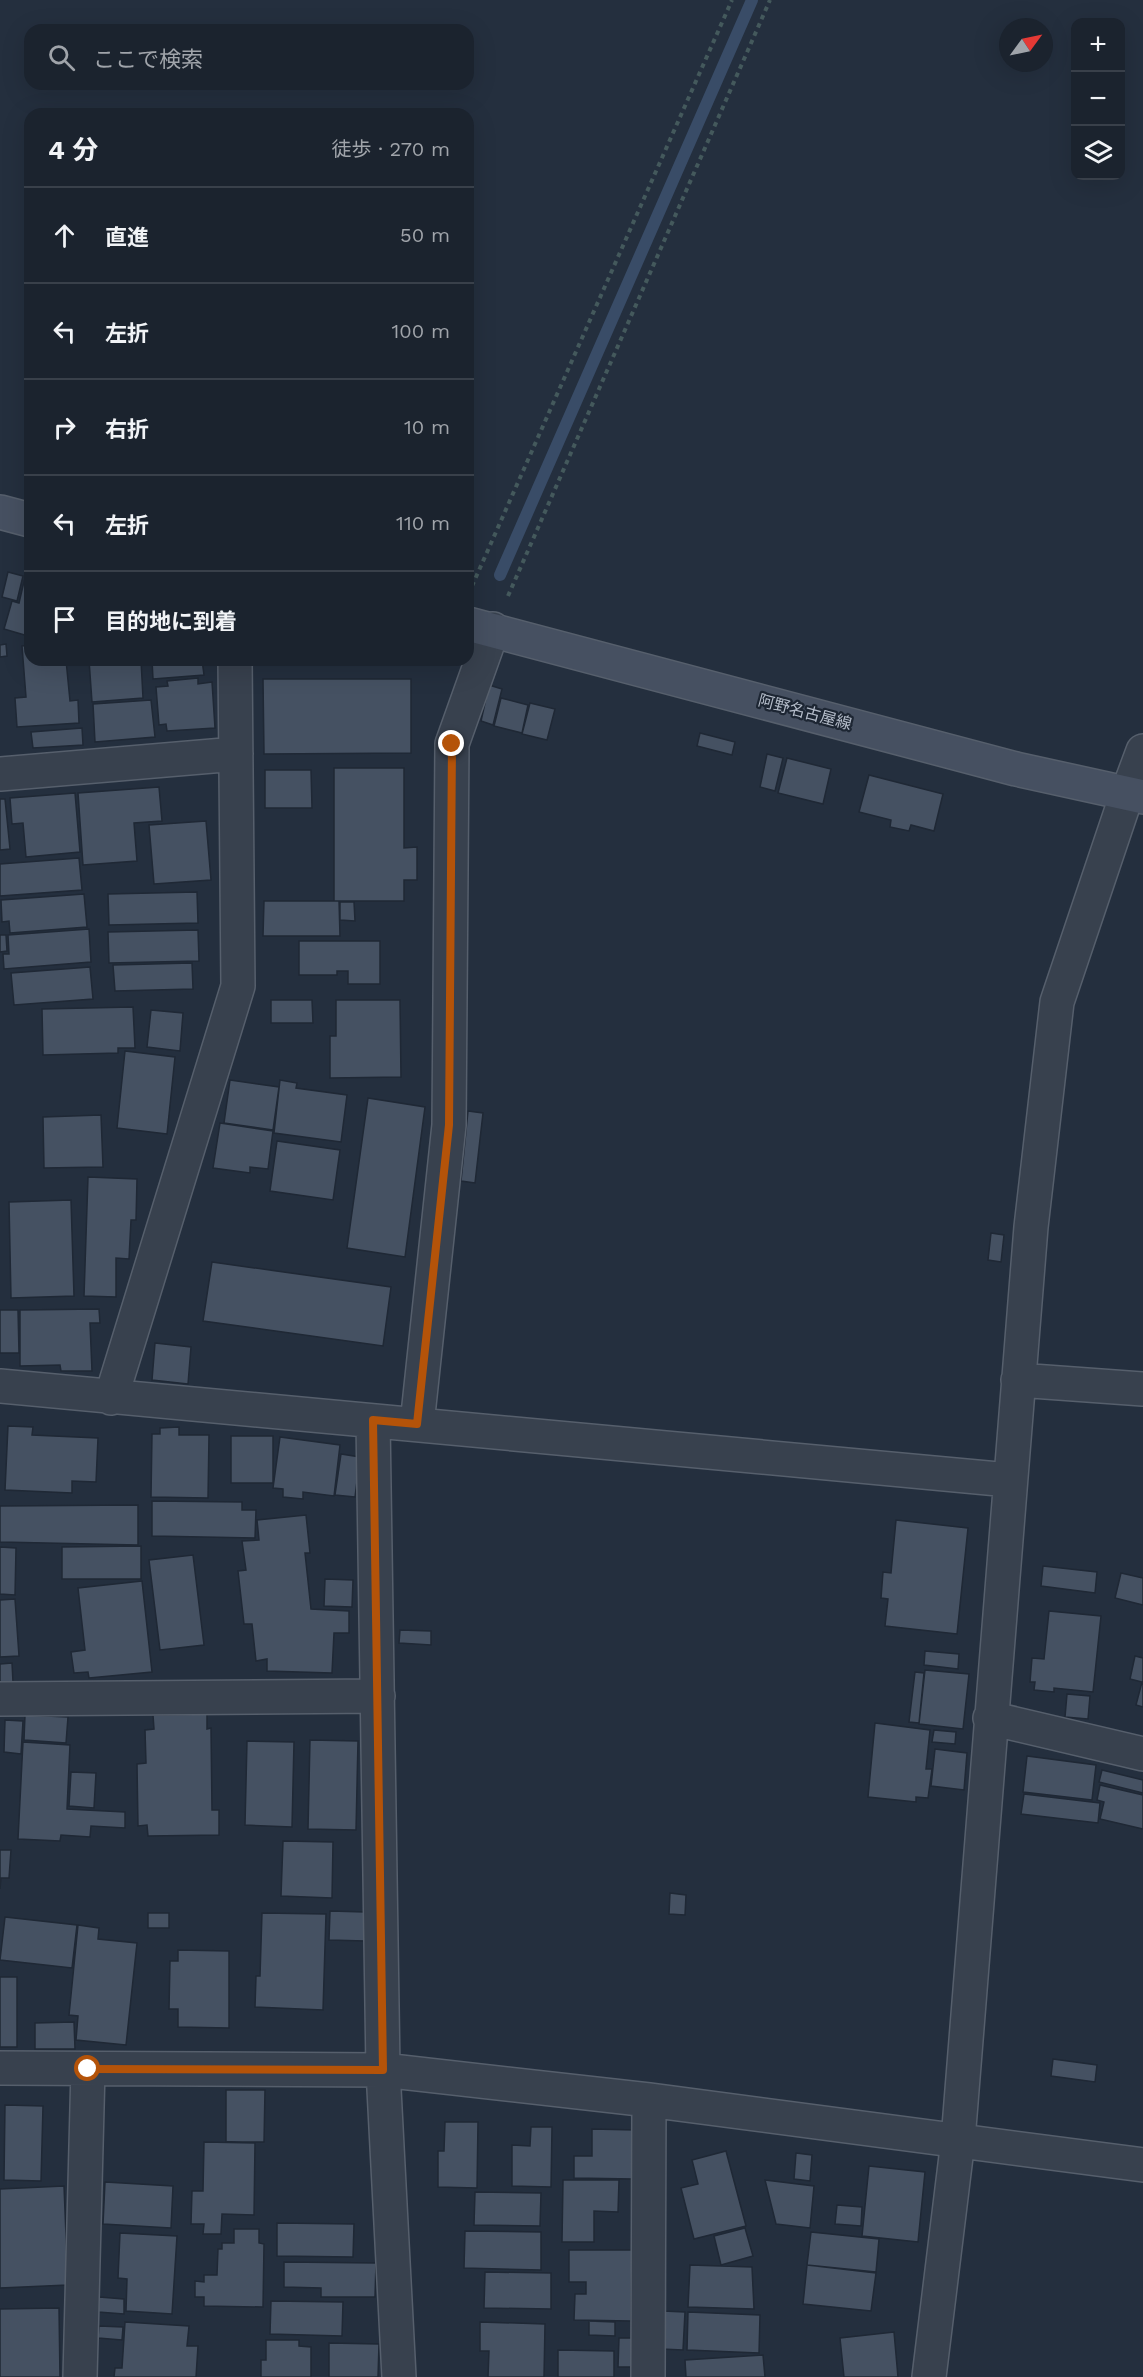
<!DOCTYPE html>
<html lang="ja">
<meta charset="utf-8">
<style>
body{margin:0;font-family:"Work Sans","Noto Sans JP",sans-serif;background:#282f3a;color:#f1f3f6}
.controls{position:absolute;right:18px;top:18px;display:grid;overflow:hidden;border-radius:12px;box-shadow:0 6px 24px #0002}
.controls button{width:54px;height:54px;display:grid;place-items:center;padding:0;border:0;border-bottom:2px solid #39404a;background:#1b232e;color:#f1f3f6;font:30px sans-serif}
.compass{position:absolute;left:999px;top:18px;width:54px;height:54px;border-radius:50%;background:#1b232e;box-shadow:0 6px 24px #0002;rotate:57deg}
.stop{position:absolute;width:18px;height:18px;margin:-14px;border:4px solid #b45309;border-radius:50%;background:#fff}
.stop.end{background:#b45309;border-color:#fff;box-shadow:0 2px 6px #0008}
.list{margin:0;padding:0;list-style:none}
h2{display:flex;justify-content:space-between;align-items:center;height:78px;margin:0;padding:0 24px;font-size:26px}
h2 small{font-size:20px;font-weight:400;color:#a0a4aa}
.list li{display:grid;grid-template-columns:39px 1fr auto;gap:18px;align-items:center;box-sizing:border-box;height:96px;padding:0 24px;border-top:2px solid #39404a}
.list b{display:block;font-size:22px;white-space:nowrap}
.list em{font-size:20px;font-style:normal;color:#a0a4aa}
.icon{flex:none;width:33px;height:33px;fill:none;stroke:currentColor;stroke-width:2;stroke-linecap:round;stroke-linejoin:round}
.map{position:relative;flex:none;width:1143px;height:2377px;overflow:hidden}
.search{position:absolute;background:#1b232e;box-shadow:0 6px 24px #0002;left:24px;top:24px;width:450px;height:66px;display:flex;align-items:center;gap:15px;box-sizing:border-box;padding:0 21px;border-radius:18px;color:#a0a4aa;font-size:22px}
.panel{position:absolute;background:#1b232e;box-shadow:0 6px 24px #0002;left:24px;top:108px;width:450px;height:558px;border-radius:18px}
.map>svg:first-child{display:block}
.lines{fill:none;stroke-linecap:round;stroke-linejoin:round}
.stream{stroke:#394c67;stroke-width:12}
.building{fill:#455162;stroke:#1f2835;stroke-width:1.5}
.minor-casing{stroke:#565f6c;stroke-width:36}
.tertiary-casing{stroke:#565f6c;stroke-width:36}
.secondary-casing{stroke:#565f6c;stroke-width:36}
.path{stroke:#44595c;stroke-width:4;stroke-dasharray:4.5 4.5;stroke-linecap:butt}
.minor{stroke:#38414e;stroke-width:33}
.tertiary{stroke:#38414e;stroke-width:33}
.secondary{stroke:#465061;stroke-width:33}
.route{stroke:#b45309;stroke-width:8}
.labels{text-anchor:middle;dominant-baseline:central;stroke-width:4.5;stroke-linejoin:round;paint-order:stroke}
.street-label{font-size:16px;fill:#b4bcc9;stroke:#1d2633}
</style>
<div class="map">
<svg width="1143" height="2377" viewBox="0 0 1143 2377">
<rect width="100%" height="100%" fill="#242f3e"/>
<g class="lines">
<!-- stream -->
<path class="stream" d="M500 575 752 0"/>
</g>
<!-- building -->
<path class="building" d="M8 572 23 576 17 601 2 597Z
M26 573 30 574 28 636 4 629 12 601 19 603Z
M6 644 7 656 0 657V645Z
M30 645V660H66L70 701 78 700 79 723 17 727 15 698 26 697 22 646Z
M89 660H141L143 698 92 702Z
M152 660H202L204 675 153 679Z
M198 678V684L212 682 215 728 167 731 166 724 159 725 156 687 168 686 167 681Z
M263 679H411V753L264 754Z
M489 685 502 689 493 725 481 721Z
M501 698 528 705 522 733 494 726Z
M151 700 155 737 95 742 93 704Z
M530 703 555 709 547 740 522 734Z
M82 728 83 745 33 748 31 732Z
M700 733 735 742 732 755 697 746Z
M767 754 783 758 775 791 760 787Z
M787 758 831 769 823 804 778 793Z
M334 768H404V848L417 847V880H404V901H334Z
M265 770H311L312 808H265Z
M869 775 943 794 934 831 911 825 909 831 890 827 891 820 859 812Z
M159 787 162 821 134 823 137 861 83 865 78 793Z
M75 793 80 852 26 857 23 823 12 824 10 798Z
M0 799H5L10 849 0 850Z
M206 821 211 880 154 884 149 825Z
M79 858 82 890 0 896V864Z
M197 892 198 923 109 925 108 894Z
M84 894 87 927 10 933 9 921 2 922 1 900Z
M264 901H339L340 936H263Z
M340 902H354L355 921 340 920Z
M89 929 91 962 4 969 3 954H9L8 935Z
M198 930 199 961 109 963 108 932Z
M0 935H6L7 951 0 952Z
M299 941H380V984H348V971H337V975H299Z
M192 963 193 989 115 991 113 965Z
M90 967 93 999 14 1005 11 973Z
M271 1000H312L313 1023H271Z
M336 1000H400L401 1077 330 1078V1036H336Z
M133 1007 135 1048H118V1053L43 1055 42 1009Z
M151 1010 183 1013 180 1051 147 1047Z
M125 1051 175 1057 167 1134 117 1128Z
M230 1080 279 1087 273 1130 224 1123Z
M280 1080 297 1083 296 1088 347 1095 341 1142 274 1133Z
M368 1098 425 1107 405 1257 347 1248Z
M468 1111 483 1113 475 1183 461 1181Z
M101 1115 103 1167 44 1168 43 1117Z
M220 1123 273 1131 268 1169 250 1167V1173L213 1168Z
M277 1141 340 1150 333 1200 270 1191Z
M88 1177 137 1179 136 1220H131L129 1259 116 1258V1297L84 1296Z
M71 1200 74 1296 11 1298 9 1202Z
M991 1233 1004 1235 1001 1262 988 1260Z
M212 1262 391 1287 383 1346 203 1321Z
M99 1309 100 1323H90L92 1371H61L60 1365 20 1366V1310Z
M0 1310H18L19 1353H0Z
M155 1343 191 1347 188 1384 152 1380Z
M8 1426 33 1427 32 1435 98 1438 96 1482 72 1481V1493L5 1490Z
M179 1427V1435H209L208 1498 151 1497 152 1434H160V1428Z
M231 1436H273V1483H231Z
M280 1437 340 1445 334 1496 303 1492V1499L283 1497V1489L273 1488Z
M341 1454 360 1457 355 1497 335 1495Z
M152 1501 242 1502V1510H256L255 1538 152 1536Z
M138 1505V1545L0 1542V1506Z
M306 1515 310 1553H305L311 1609 349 1611V1633H334L332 1673 267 1671V1659L256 1661 252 1624H244L238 1571 246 1570 242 1541 259 1540 257 1520Z
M896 1520 968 1528 957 1634 885 1626 888 1599 881 1598 883 1572 891 1573Z
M141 1546V1579H62V1547Z
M0 1547 16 1548 15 1595 0 1594Z
M193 1555 204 1645 160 1650 149 1560Z
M1043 1566 1097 1572 1095 1593 1041 1586Z
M1121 1573 1143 1578V1605L1115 1598Z
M325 1579 353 1580 352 1607 324 1606Z
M142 1581 152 1672 89 1678 88 1672 74 1673 71 1652 85 1650 78 1588Z
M15 1599 19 1656 0 1657V1600Z
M1049 1611 1101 1616 1093 1692 1054 1688V1692L1034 1690 1035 1682H1030L1032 1658 1044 1659Z
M400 1630 431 1631V1645L399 1643Z
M925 1651 959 1654 958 1669 924 1665Z
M1135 1656 1143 1658V1707L1136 1705 1142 1682 1130 1679Z
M12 1663 13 1682 0 1683V1664Z
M925 1670 969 1674 963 1729 919 1724Z
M915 1672 924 1673 919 1723 909 1722Z
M1067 1694 1090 1696 1088 1719 1065 1717Z
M207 1714V1729L211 1728 212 1810H219V1835L148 1836 147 1825 138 1826 137 1764 146 1763 145 1730 154 1729 153 1715Z
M25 1715 68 1717 66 1743 24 1740Z
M5 1720 23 1721 21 1754 4 1752Z
M875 1723 930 1730 926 1769H932L928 1798 916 1797V1802L868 1797Z
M934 1730 956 1732 955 1744 932 1742Z
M310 1740 358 1741 356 1830 308 1829Z
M247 1741 294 1742 292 1827 245 1825Z
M23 1742 70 1745 67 1809 125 1812V1828L91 1826 90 1837 61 1835 60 1841 18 1839Z
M935 1749 967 1753 964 1790 931 1786Z
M1027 1756 1096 1765 1092 1800 1023 1792Z
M1102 1770 1143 1780V1793L1099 1782Z
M71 1772 96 1773 94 1808 69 1806Z
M1100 1785 1143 1795V1829L1100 1819 1104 1802 1097 1800Z
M1024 1794 1100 1803 1098 1823 1021 1814Z
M283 1841 333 1842 332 1898 281 1896Z
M0 1850H11L9 1878H1L0 1889Z
M670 1893 686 1895 685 1915 669 1914Z
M330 1911 365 1912V1941L329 1940Z
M148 1913H169V1928H148Z
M262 1913 326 1914 323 2010 255 2007 256 1976H260Z
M5 1917 77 1925 72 1968 0 1960Z
M78 1925 99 1928 98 1939 137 1943 126 2045 76 2040 78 2016 69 2015Z
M178 1950 229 1951V2028L178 2027V2009H169L170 1961H178Z
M0 1977H17V2047H0Z
M74 2022 75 2049H35V2023Z
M1053 2059 1097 2065 1095 2082 1051 2076Z
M226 2090H265L264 2142H226Z
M5 2105 43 2106 41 2181 4 2180Z
M445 2122H478L477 2188 438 2187V2151H444Z
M531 2127H552L551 2187 512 2186V2145L530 2146Z
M592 2129 635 2130 634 2179 574 2178V2156H592Z
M204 2142 255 2143 254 2215 222 2214 221 2234H203L204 2224H191L192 2191H203Z
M726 2151 746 2226 694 2239 681 2188 698 2184 692 2160Z
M796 2153 812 2155 810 2181 794 2179Z
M869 2166 925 2172 918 2242 862 2236Z
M563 2180H619L618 2212 594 2211V2242H562Z
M765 2180 814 2186 810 2228 776 2224Z
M105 2182 173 2186 171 2228 103 2224Z
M64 2186 68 2285 0 2288V2189Z
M475 2192 541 2193 540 2226 474 2225Z
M837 2205 862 2207 861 2226 835 2224Z
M277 2223 354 2224 353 2257 277 2256Z
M745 2228 753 2256 721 2265 714 2236Z
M234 2229H259V2243L264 2244 263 2307 204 2306V2297H195V2281L204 2282V2275H217L218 2249H222V2243H234Z
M465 2231 541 2232V2270L464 2268Z
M811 2232 879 2239 876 2272 807 2265Z
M120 2233 177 2236 172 2314 126 2311 127 2279 118 2278Z
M569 2250H632L631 2321 574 2320 575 2294H586V2282H569Z
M284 2262 376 2263 375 2297H321V2288L284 2287Z
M690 2265 752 2267 754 2309 688 2307Z
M807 2265 876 2273 871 2311 803 2304Z
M485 2272 551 2273V2309L484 2308Z
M99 2297 124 2299V2314L98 2312Z
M271 2301 343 2302 342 2336 270 2334Z
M59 2308 60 2377H0V2309Z
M663 2311 685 2312 683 2350 661 2349Z
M688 2312 760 2315 759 2353 687 2350Z
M589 2321 615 2322V2336L589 2335Z
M125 2322 189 2326 187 2346H198L196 2377H114L115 2368H122Z
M480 2322 545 2324 544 2377H488L489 2351H480Z
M99 2326 123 2327 122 2340 98 2338Z
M894 2332 898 2377H844L840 2338Z
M619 2338H632V2367H618Z
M266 2340H299V2346L311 2347V2377H261V2360H266Z
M329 2343 379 2344 378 2377H329Z
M558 2350 614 2351V2377H558Z
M763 2355 765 2377H686L685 2360Z"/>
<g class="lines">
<!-- minor casing -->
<g class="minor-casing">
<path id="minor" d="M0 774 236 754
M1018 1380 1143 1389
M0 1386 1009 1480
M111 1398 238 986 235 660
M373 1421 383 2070 399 2377
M417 1424 449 1125 452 744 493 629
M0 1699 378 1696
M990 1718 1143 1754
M0 2068 383 2070 649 2100 1143 2165
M80 2377 88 2069
M648 2377 649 2100
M929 2377 958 2140 1031 1227 1057 1002 1127 794"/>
</g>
<!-- tertiary casing -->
<g class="tertiary-casing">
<path id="tertiary" d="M1127 794 1143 751"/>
</g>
<!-- secondary casing -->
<g class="secondary-casing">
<path id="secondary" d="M0 512 30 520
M468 624 1016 769 1143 797"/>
</g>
<!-- path -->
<path class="path" d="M472 586 732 0
M508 596 770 0"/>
<!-- minor -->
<use href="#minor" class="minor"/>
<!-- tertiary -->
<use href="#tertiary" class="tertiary"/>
<!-- secondary -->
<use href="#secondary" class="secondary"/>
</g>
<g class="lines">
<!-- route -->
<path class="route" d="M88 2069 383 2070 373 1420 417 1424 449 1125 452 744"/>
</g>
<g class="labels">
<!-- street labels -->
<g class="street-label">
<text transform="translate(805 712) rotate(15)">阿野名古屋線</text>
</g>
</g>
</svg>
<div class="controls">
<button>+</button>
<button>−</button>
<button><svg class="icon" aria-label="layers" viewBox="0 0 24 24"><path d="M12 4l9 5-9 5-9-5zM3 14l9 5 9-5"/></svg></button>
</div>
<svg class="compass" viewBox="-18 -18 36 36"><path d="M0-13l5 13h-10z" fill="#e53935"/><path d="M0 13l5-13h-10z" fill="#a0a4aa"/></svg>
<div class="stop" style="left:88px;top:2069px"></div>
<div class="stop end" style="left:452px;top:744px"></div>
<div class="search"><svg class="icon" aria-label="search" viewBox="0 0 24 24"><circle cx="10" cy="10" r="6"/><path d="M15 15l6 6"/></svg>ここで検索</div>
<section class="panel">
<h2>4 分<small>徒歩 · 270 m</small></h2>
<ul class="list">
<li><svg class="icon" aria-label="ahead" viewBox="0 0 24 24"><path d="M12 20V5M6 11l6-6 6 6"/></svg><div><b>直進</b></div><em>50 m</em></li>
<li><svg class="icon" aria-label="left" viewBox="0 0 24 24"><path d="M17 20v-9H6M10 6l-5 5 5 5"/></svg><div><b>左折</b></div><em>100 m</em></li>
<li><svg class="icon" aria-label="right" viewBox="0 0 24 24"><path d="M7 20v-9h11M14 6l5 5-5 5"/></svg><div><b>右折</b></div><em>10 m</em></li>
<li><svg class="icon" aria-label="left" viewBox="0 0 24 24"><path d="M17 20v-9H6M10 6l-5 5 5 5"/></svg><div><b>左折</b></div><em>110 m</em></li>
<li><svg class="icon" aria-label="arrive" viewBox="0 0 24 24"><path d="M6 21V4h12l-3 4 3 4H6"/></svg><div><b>目的地に到着</b></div></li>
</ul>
</section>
</div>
